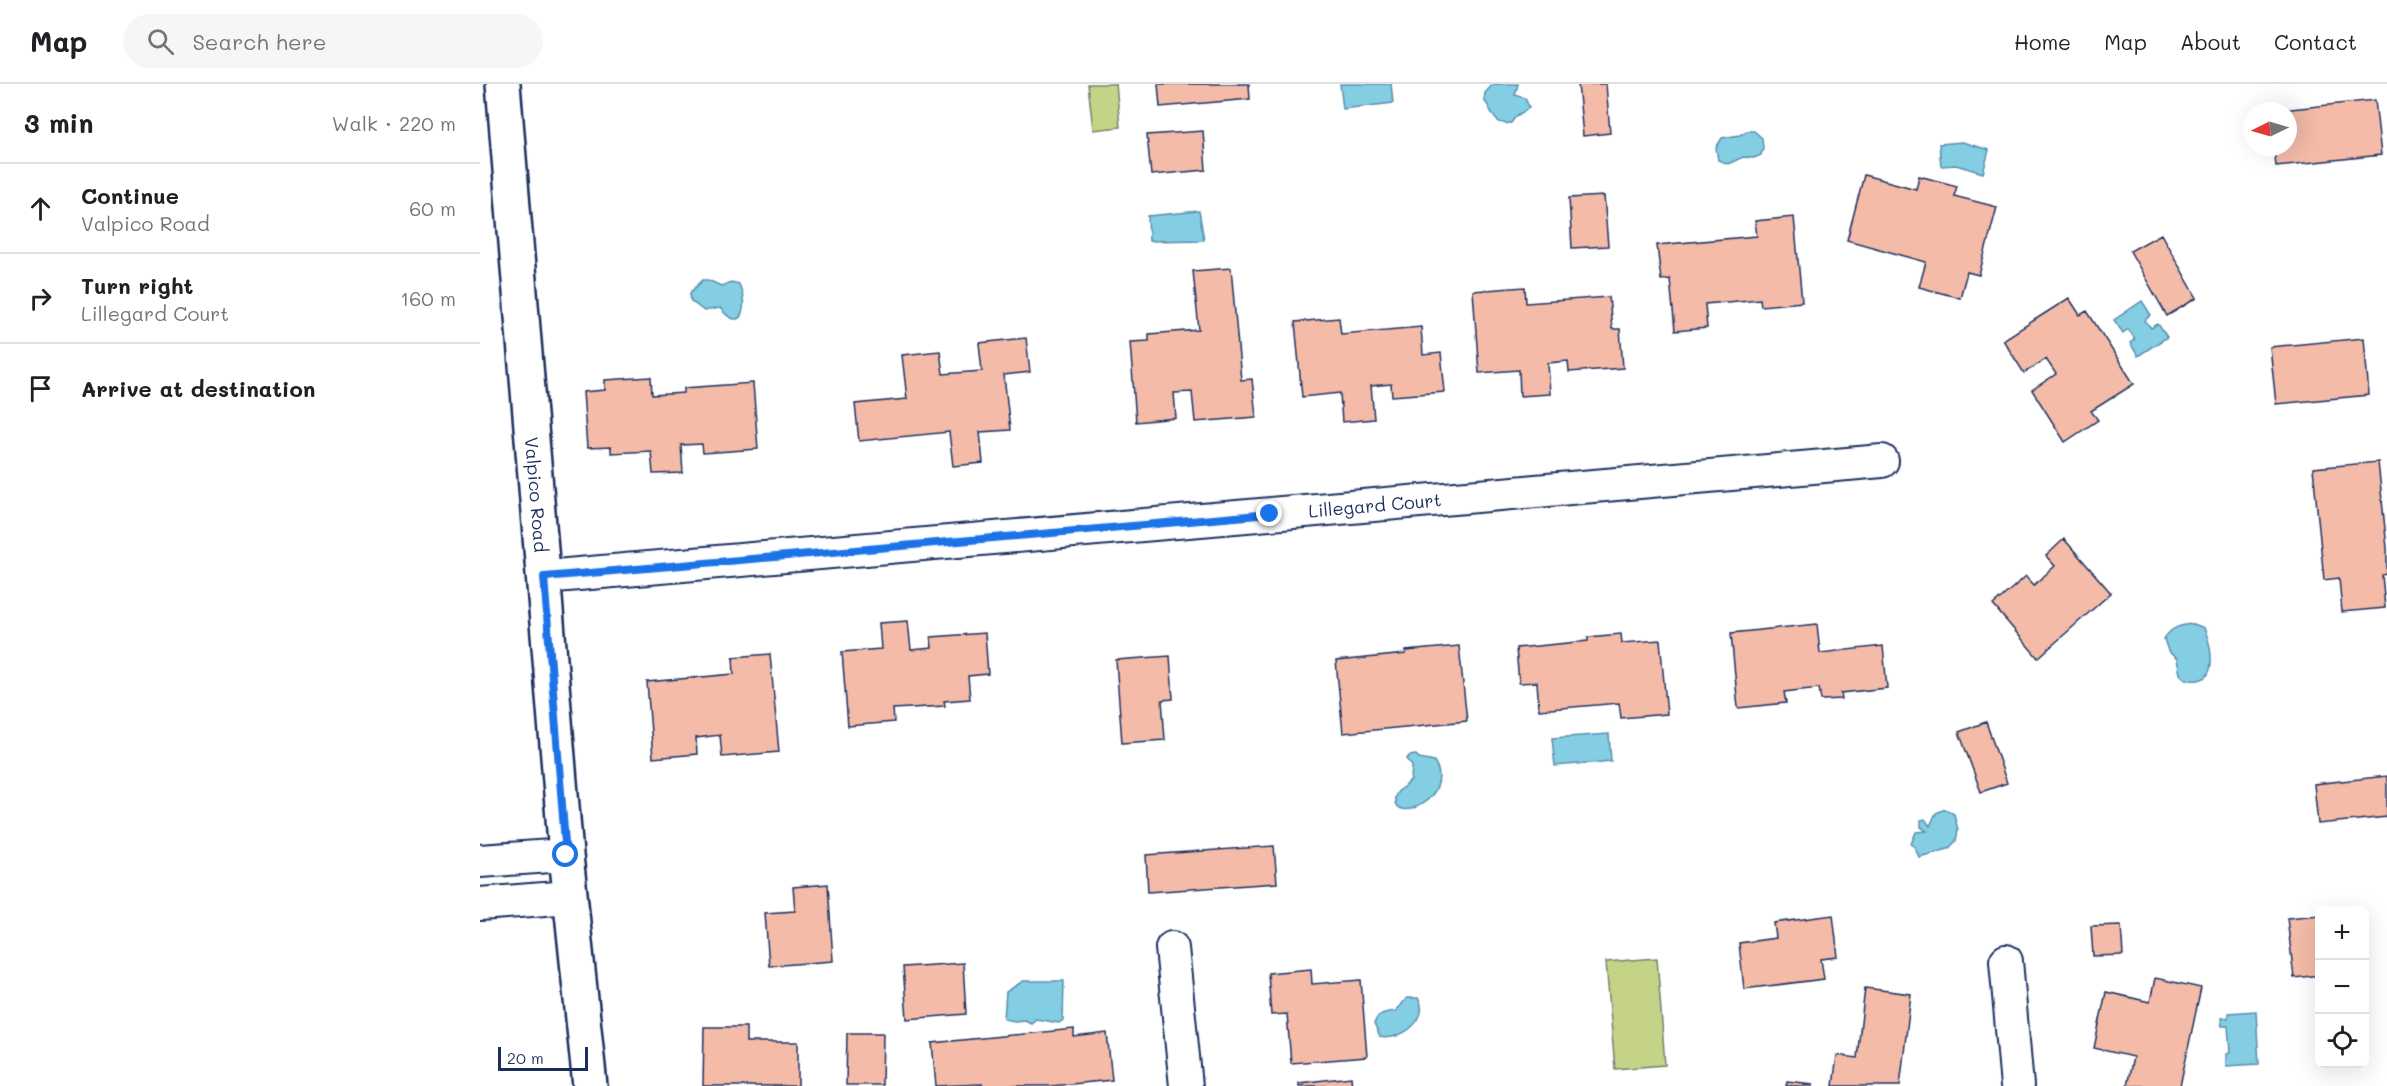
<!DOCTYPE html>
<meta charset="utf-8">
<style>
body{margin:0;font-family:Mali,sans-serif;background:#f6f6f6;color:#202124}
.controls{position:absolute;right:18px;bottom:18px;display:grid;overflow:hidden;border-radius:9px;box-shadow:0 6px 24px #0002}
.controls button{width:54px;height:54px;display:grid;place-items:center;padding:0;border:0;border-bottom:2px solid #e0e0e0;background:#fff;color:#202124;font:30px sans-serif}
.compass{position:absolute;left:1763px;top:18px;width:54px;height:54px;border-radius:50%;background:#fff;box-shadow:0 6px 24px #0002;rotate:265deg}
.scale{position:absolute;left:18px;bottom:15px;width:90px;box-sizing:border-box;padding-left:6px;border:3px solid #1b2f5e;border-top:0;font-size:16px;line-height:21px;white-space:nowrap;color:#1b2f5e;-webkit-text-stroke:4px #fff;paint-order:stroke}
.stop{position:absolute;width:18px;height:18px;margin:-14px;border:4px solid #1a73e8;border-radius:50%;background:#fff}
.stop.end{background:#1a73e8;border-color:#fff;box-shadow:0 2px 6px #0008}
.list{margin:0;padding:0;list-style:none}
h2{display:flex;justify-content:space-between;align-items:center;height:78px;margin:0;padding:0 24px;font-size:26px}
h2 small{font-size:20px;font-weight:400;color:#757577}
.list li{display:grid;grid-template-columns:39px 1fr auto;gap:18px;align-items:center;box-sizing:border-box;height:90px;padding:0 24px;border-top:2px solid #e0e0e0}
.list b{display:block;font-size:22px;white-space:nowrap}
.list p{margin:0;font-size:20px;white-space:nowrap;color:#757577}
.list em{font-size:20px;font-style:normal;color:#757577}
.icon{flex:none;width:33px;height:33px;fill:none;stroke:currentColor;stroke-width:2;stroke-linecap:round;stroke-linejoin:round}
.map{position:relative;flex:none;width:1907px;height:1002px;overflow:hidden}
header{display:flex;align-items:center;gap:36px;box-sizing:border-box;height:84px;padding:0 30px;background:#fff;border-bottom:2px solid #e0e0e0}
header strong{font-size:28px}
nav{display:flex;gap:33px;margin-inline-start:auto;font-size:21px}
.search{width:420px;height:54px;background:#f6f6f6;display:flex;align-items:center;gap:15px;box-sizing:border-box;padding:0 21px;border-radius:33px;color:#757577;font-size:22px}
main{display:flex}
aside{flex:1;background:#fff}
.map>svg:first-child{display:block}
.green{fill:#c5d387;stroke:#708172;stroke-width:1.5}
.water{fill:#83cee3;stroke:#598eae;stroke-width:1.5}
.building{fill:#f3bba8;stroke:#1b2f5e;stroke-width:1.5}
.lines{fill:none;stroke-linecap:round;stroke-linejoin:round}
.street-casing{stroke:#1b2f5e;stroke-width:36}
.secondary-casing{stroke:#1b2f5e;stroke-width:38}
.street{stroke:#fff;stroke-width:32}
.secondary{stroke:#fff;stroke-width:33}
.route{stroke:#1a73e8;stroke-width:8}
.labels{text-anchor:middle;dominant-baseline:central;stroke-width:4.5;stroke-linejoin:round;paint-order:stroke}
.street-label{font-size:18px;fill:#1b2f5e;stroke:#fff}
</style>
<header>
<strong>Map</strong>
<div class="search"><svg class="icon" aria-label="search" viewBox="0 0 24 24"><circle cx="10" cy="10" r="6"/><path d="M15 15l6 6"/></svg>Search here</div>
<nav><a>Home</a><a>Map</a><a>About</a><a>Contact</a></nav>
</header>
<main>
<aside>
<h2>3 min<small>Walk · 220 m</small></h2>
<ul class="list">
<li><svg class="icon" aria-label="ahead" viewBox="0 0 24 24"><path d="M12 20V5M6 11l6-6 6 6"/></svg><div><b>Continue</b><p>Valpico Road</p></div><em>60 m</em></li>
<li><svg class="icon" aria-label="right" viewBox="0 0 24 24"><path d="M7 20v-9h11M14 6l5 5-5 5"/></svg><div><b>Turn right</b><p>Lillegard Court</p></div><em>160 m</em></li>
<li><svg class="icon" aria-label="arrive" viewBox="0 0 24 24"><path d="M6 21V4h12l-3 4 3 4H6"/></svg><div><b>Arrive at destination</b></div></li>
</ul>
</aside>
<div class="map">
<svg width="1907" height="1002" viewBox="0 0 1907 1002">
<rect width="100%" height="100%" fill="#fff"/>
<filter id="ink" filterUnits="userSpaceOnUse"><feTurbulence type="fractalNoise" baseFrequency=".0167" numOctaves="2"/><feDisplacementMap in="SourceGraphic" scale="12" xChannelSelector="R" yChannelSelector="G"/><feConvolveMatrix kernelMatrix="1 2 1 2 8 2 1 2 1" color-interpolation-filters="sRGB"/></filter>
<g filter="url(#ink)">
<!-- green -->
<path class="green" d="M608 0H636L640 43 613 46Z
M1177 874 1185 981 1135 985 1126 878Z"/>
<!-- water -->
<path class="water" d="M860 0H911L913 19 863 25Z
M1013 0H1038L1035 11 1045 14 1049 23 1046 26 1036 32 1031 39C1012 42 1014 28 1004 16L1005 9Z
M1267 47H1274L1282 54 1283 64 1281 71 1274 74 1263 73 1248 80 1238 76 1236 64 1242 54 1260 51Z
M1482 58 1509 66 1503 89 1476 81 1461 82 1459 60Z
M719 127 724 156 669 157 668 132Z
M223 196H228L241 202 251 198 259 200C268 218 264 253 240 224L224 227 211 217 210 209Z
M1662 217 1671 231 1665 236 1671 244 1678 240 1687 253 1658 272 1650 259 1655 255 1648 245 1643 249 1634 236Z
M1714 540 1724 544C1730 558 1739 593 1718 596 1710 597 1705 596 1700 590L1697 575 1688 567 1684 555C1691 543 1701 541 1714 540Z
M1129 650 1131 677 1075 682 1072 654Z
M936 671 939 674 954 677C977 714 911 743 915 713 916 706 927 702 931 696L932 682 927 675 929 672Z
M1465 725 1474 730 1478 746 1476 757 1468 765 1439 773 1435 763 1431 760 1436 748 1447 747 1441 743V736L1445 735 1450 742 1456 729Z
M543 897H584L583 936 579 939 556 935 551 939 545 936 535 937 524 935 526 908Z
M927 914H938C952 935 919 958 900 953L894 940C898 928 905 929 916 927Z
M1776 927 1779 980 1746 982V970L1750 969 1748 942H1742L1741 934H1748V929Z"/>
<!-- building -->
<path class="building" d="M678 0H769L770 15 680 23Z
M1098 0H1126L1130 49 1103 52Z
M1895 16 1901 71 1796 82 1794 63H1808V27H1791Z
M723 47 726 86 671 91 667 51Z
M1384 91 1436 105 1439 92 1477 102 1474 112 1517 123 1499 191 1487 188 1480 214 1439 203 1446 178 1367 156Z
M1124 112 1128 162 1092 164 1089 114Z
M1314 133 1322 218 1281 222 1280 215 1225 220 1227 244 1195 247 1190 195 1181 196 1177 161 1277 152 1275 137Z
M1681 150 1717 214 1687 232 1650 167Z
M751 184 761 296 772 295 776 333 715 338 712 308 694 309 696 334 656 338 650 258 669 257V250L719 246 713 187Z
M1045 203 1046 219 1129 213 1132 245H1140L1143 284 1089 288 1088 277 1068 279 1070 310 1040 312 1039 286 999 289 993 207Z
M1589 214 1600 231 1607 227 1654 300 1611 327 1618 336 1585 358 1552 306 1576 290 1566 275 1544 289 1523 256Z
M859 234 861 250 941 243 943 271 961 269 965 308 912 312 911 300 891 302 894 335 862 338 860 309 822 313 815 238Z
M546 254 550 288 524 291 530 346 500 348 503 379 473 382 469 348 379 357 375 320 427 315 422 271 460 267 463 290 502 287 499 259Z
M1884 254 1889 311 1796 320 1790 263Z
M171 293 172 311 204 309V304L273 299 278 365 223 369 222 360 201 361 203 389 173 390 171 367 131 369V363L107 364 103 308 125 306V296Z
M1898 378 1907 464V490L1902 491 1905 524 1862 528 1859 494 1844 496 1833 384Z
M1584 455 1631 509 1558 574 1513 521 1546 492 1554 501 1575 482 1566 472Z
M428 537 431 566 452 564 451 553 505 549 508 590 488 592 490 615 464 617 465 622 413 625 414 638 368 642 362 568 401 565 399 539Z
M1337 540 1340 569 1403 562 1407 604 1361 609 1362 615 1341 616 1339 604 1304 608 1306 619 1258 624 1251 549Z
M1141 550 1142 559 1180 556 1187 630 1141 634 1139 619 1059 626 1057 598 1039 599 1036 564 1108 557V553Z
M979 562 987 637 863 649 856 577 926 570V567Z
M290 570 299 668 242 673 240 651 216 654 217 670 173 674 167 598 254 590 253 573Z
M690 572 693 615 682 616 685 656 642 659 636 576Z
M1506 638 1527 699 1501 708 1479 648Z
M1907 692V733L1838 740 1834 700Z
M794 762 797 799 668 808 666 771Z
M348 800 353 877 289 882 285 829 315 827 313 803Z
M1353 831 1358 873 1341 875 1344 895 1264 905 1259 859 1296 854 1294 839Z
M1840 831V891L1814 894 1807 834Z
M1641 841 1643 871 1613 872 1611 842Z
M483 879 486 930 427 935 423 883Z
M831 885 832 900 881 896 887 973 811 979 807 930 791 931 788 889Z
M1675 894 1721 904 1700 1002H1647L1653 973 1614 964 1626 908 1670 918Z
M1385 904 1431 910 1420 1002H1353L1357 971 1377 974Z
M224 943H266V958H318V1002H223Z
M594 945V953L627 949 632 996 571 1002H502V1000L456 1002 452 959Z
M367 949H403L402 1001H366Z
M871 993 872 1002H819V999Z
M1307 997 1333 1000V1002H1306Z"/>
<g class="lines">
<!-- street casing -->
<g class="street-casing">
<g id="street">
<path id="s1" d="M64 493 1402 377"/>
<path d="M0 777 86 771"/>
<path d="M0 820 90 813"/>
<path d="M692 864 706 1002"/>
<path d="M1526 877 1537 1002"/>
</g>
</g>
<!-- secondary casing -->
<g class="secondary-casing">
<g id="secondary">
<path id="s2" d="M23 0 86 771 110 1002"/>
</g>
</g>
<!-- street -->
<use href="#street" class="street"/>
<!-- secondary -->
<use href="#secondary" class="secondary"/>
</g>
</g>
<g class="lines" filter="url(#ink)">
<!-- route -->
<path class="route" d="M86 771 64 493 790 430"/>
</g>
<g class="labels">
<!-- street labels -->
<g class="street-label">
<text stroke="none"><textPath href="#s2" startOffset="412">Valpico Road</textPath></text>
<text stroke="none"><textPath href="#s1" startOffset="834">Lillegard Court</textPath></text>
</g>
</g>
</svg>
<div class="controls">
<button>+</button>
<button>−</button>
<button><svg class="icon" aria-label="locate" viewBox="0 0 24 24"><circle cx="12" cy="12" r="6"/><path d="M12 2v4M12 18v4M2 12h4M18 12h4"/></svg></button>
</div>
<svg class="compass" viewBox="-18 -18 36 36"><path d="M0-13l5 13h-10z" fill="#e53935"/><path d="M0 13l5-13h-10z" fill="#757577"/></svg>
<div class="scale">20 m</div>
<div class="stop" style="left:86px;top:771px"></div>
<div class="stop end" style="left:790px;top:430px"></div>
</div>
</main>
